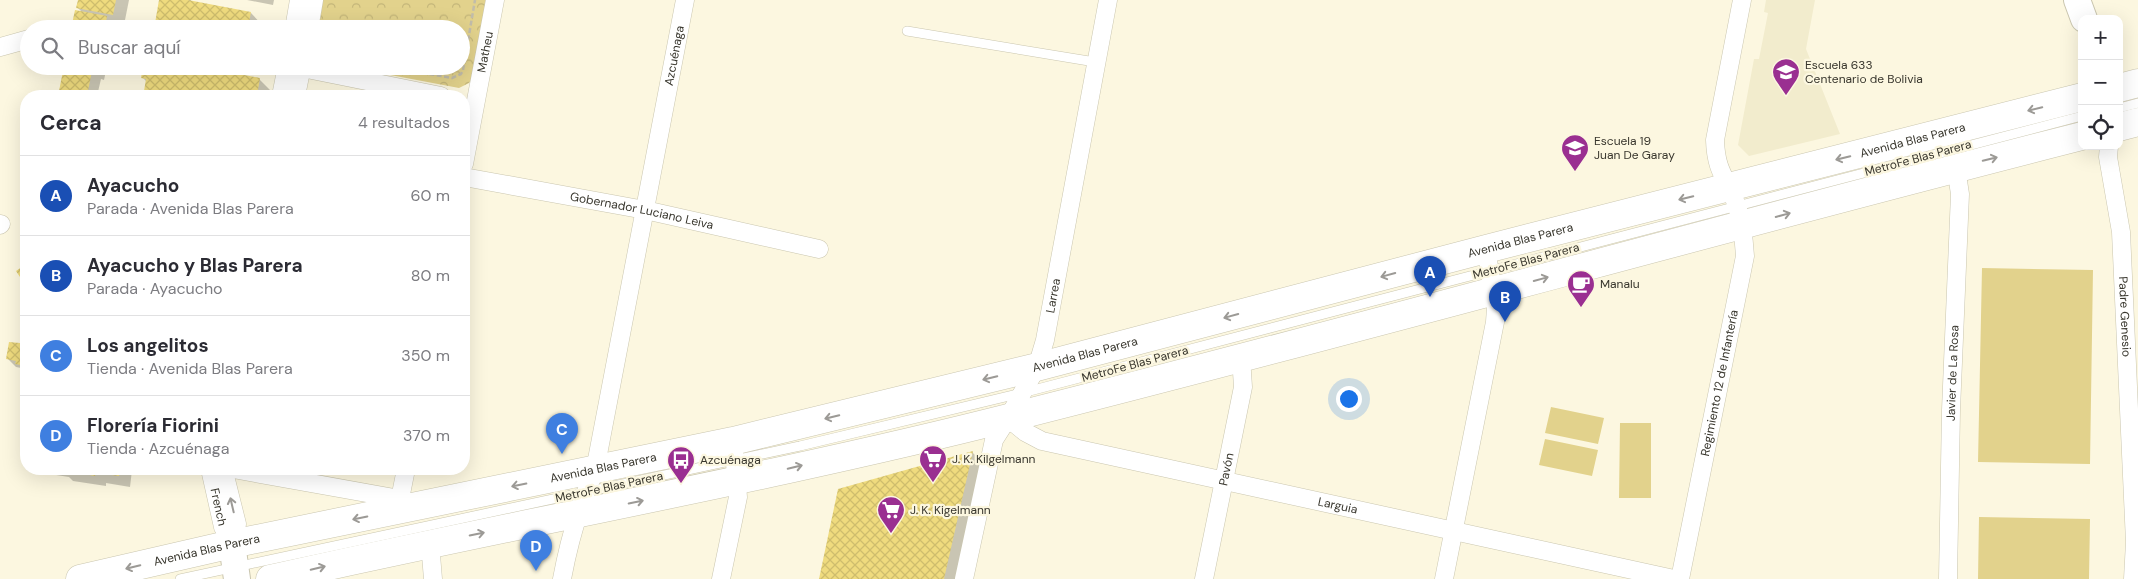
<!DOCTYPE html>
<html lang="es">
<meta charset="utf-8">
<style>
body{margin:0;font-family:"DM Sans",sans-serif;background:#f2f2f3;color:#2b2b33}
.controls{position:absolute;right:15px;top:15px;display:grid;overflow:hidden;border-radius:10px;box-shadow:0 5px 20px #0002}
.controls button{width:45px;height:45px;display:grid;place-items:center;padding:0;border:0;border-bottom:1px solid #e1e1e2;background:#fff;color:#2b2b33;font:25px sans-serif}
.you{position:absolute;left:1348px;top:398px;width:18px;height:18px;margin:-12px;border:4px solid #fff;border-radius:50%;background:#1a73e8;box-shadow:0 0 0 8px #1a73e833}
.badge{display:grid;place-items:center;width:32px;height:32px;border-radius:50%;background:#db2777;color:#fff;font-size:16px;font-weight:700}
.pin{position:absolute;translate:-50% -41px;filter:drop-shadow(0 1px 2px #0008)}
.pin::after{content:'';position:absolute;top:26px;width:18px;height:15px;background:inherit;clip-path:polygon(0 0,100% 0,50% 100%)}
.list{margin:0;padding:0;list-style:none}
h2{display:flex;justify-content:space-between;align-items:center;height:65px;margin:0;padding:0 20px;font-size:21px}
h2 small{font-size:16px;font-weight:400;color:#7c7c81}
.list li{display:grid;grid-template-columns:32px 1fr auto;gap:15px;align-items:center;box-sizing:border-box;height:80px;padding:0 20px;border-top:1px solid #e1e1e2}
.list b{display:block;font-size:19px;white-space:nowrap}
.list p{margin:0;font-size:16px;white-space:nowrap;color:#7c7c81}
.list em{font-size:16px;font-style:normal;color:#7c7c81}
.icon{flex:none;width:28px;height:28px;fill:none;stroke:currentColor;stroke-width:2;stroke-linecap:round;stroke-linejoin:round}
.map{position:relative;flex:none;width:2138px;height:579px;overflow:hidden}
.search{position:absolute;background:#fff;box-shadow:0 5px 20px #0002;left:20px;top:20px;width:450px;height:55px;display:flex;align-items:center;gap:12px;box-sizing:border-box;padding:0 18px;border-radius:28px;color:#7c7c81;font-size:19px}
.panel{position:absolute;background:#fff;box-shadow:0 5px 20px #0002;left:20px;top:90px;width:450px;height:385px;border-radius:20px}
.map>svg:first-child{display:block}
.built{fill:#f2eccd}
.park{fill:url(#park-crowns)}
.pitch{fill:#e2d28c}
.shadow{fill:#0003}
.building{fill:url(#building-cross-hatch)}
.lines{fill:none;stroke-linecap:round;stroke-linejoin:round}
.lane-casing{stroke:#cac6af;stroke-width:10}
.street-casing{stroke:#cac6af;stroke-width:19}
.secondary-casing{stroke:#cac6af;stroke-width:28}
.primary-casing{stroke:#cac6af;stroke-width:29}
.path{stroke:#c1bcaa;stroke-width:2.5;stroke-dasharray:5 2.5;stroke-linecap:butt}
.lane{stroke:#fff;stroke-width:9}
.street{stroke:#fff;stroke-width:18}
.secondary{stroke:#fff;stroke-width:26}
.primary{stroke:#fff;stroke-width:28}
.oneway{stroke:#9c9a96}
.labels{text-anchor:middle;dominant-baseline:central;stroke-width:4.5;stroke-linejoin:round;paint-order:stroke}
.street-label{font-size:12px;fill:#38362d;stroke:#fcf7e0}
.poi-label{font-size:12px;fill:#38362d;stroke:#fcf7e0;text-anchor:start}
</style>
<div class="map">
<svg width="2138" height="579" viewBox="0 0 2138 579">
<defs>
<pattern id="park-crowns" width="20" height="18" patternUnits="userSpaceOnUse" patternTransform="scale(1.25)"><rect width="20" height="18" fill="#e2d28c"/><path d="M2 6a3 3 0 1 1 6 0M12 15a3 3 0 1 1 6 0" fill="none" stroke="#c3b579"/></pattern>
<pattern id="building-cross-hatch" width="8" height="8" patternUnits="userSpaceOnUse" patternTransform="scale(1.25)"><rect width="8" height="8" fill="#efdb7e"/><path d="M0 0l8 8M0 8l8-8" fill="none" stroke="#cebd6d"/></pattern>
</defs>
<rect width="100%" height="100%" fill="#fcf7e0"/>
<!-- built -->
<path class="built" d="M1766 0H1815L1806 49 1840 134 1749 156 1738 145 1754 59H1759L1768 13 1764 12Z"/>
<!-- park -->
<path class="park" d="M319 0H486L473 78 469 83 459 88 343 66H461V29H314Z"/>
<!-- pitch -->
<path class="pitch" d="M1982 268 2093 270 2090 464 1978 462Z
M1551 407 1604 418 1598 444 1545 433Z
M1620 423H1651V498H1619Z
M1545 439 1598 450 1592 476 1539 465Z
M1979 517 2090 519 2089 579H1978Z"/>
<!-- shadow -->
<path class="shadow" d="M79 0H129L124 25 112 23 115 26V29H73L83 13 78 8Z
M161 0H191V2L251 13 266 29H155Z
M247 0H274L273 5Z
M65 66H107L104 80 101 79 97 96H60Z
M143 78 259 79 275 95V96H151L146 91 147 82Z
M22 337 26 338V373L21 368 16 367 8 359 21 345Z
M972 452 983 463 957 579H821Z
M49 469H157L156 473 132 470 130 487 106 483V486L73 481 69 477 56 475Z"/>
<!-- building -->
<path class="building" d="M78 0H116L113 15 76 8Z
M159 0H188L251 12 248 29H154Z
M75 10 107 16 105 29H71Z
M64 66H97L96 72 92 71 87 96H58Z
M143 66H197L260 78 257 96H172L144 91 146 79 141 78Z
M26 264V286L16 271Z
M21 336 26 337V366L15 364 16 361 6 359 9 342 20 343Z
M973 451 944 579H819L838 489Z
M57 469H120L119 476 96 473 95 476Z"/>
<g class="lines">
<!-- lane casing -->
<g class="lane-casing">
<path id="lane" d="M907 31 1095 62
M2119 108 2138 103
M180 579 800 446 1022 393 2082 116"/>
</g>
<!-- street casing -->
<g class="street-casing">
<g id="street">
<path d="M294 29 299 0"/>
<path d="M309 29 314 0"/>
<path d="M0 47 29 39"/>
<path d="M292 66 441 96"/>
<path d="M281 96 287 66"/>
<path d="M296 96 302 66"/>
<path id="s1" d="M2109 146 2108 157 2121 232 2135 542 2133 579"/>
<path id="s2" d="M464 164 495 0"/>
<path id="s3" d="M464 177 645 210 819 249"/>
<path d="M0 225 1 224"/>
<path id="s4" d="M1008 418 1025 432 1042 441 1674 579"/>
<path id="s5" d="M210 469 223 527 232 544 237 524 225 476 226 469"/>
<path d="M233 469 400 499"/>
<path d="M402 509 400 499 406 469"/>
<path d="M430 543 433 579"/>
<path id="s6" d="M562 579C569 541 579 506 595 470L685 0"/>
<path d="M721 579 738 497 733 441"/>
<path id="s7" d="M964 579 994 440 1008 418 1037 367 1045 340 1108 0"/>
<path id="s8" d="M1204 579 1243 387 1241 357"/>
<path d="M1444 579 1495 322 1496 308 1486 249"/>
<path id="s9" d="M1680 579 1745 256C1744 240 1742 222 1737 206 1727 178 1716 173 1715 140L1742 0"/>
<path id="s10" d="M1948 579 1951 410 1960 194 1956 168"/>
</g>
</g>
<!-- secondary casing -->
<g class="secondary-casing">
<path id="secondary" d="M2077 0 2084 19
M232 544 237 579"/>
</g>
<!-- primary casing -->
<g class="primary-casing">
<g id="primary">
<path d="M2119 88 2138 83"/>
<path d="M2119 127 2138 122"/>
<path id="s11" d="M80 579 232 544 733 441 1037 367 1486 249 2082 97"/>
<path d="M270 579C517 523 767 479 1012 417 1370 327 1724 227 2082 136"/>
</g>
</g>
<!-- path -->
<path class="path" d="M385 66 452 78 461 74 463 70 475 0"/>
<!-- lane -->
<use href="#lane" class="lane"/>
<!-- street -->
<use href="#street" class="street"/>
<!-- secondary -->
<use href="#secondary" class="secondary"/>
<!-- primary -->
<use href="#primary" class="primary"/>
</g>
<!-- one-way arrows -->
<defs><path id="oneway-shaft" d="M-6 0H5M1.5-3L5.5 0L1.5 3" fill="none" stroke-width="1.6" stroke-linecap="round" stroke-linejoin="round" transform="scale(1.25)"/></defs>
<g class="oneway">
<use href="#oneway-shaft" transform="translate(2035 109) rotate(166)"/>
<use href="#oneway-shaft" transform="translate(1843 158) rotate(166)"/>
<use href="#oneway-shaft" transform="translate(1990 159) rotate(-14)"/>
<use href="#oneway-shaft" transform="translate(1686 198) rotate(166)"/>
<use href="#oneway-shaft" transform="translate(1783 215) rotate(-15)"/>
<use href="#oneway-shaft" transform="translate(1388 275) rotate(165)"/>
<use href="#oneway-shaft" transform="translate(1541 279) rotate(-15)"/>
<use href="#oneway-shaft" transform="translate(1231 316) rotate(165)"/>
<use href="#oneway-shaft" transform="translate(990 378) rotate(166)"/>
<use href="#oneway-shaft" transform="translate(832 417) rotate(166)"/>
<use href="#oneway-shaft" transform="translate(795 467) rotate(-13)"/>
<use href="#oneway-shaft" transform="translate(519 485) rotate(169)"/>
<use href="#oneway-shaft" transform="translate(636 502) rotate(-12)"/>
<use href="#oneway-shaft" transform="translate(232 505) rotate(-103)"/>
<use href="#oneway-shaft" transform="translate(360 518) rotate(168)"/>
<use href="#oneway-shaft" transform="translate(477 534) rotate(-11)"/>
<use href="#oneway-shaft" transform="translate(133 567) rotate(167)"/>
<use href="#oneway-shaft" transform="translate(318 568) rotate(-13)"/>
</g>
<!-- icons -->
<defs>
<g id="school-pin" transform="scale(1.4375)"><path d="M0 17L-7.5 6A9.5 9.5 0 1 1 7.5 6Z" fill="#9a2f91" stroke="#fcf7e0"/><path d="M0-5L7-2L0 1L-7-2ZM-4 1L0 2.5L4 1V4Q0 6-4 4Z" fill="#fff"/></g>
<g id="cafe-pin" transform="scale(1.4375)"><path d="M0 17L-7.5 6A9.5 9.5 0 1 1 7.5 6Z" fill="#9a2f91" stroke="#fcf7e0"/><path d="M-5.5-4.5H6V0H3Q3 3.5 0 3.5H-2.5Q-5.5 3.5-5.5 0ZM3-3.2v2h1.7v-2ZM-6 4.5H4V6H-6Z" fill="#fff"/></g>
<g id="supermarket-pin" transform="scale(1.4375)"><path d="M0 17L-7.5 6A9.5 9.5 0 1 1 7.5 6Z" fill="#9a2f91" stroke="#fcf7e0"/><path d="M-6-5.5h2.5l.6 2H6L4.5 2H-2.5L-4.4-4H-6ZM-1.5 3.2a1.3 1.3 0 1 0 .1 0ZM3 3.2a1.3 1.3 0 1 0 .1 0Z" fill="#fff"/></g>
<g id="bus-pin" transform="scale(1.4375)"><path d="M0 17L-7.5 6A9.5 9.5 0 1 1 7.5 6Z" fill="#9a2f91" stroke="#fcf7e0"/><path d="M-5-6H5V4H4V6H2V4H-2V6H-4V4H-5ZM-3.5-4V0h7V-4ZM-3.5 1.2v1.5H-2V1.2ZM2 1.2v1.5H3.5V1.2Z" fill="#fff"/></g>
</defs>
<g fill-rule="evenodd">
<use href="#school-pin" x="1786" y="72"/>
<use href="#school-pin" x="1575" y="148"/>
<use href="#cafe-pin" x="1581" y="284"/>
<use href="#supermarket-pin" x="933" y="459"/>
<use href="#bus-pin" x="681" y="460"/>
<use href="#supermarket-pin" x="891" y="510"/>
</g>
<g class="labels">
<!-- street labels -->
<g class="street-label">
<text stroke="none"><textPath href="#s2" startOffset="114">Matheu</textPath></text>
<text stroke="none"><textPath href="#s6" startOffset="536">Azcuénaga</textPath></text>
<text stroke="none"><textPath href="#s11" startOffset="1885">Avenida Blas Parera</textPath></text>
<text transform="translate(1918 158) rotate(-15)">MetroFe Blas Parera</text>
<text stroke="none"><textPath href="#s3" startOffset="181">Gobernador Luciano Leiva</textPath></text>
<text stroke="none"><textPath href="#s11" startOffset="1480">Avenida Blas Parera</textPath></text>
<text transform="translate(1526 261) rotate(-15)">MetroFe Blas Parera</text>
<text stroke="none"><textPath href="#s7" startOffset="300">Larrea</textPath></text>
<text stroke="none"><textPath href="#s1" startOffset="172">Padre Genesio</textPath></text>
<text stroke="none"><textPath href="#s11" startOffset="1030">Avenida Blas Parera</textPath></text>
<text transform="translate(1135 364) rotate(-15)">MetroFe Blas Parera</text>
<text stroke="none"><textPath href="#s10" startOffset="206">Javier de La Rosa</textPath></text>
<text stroke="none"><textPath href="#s9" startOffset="200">Regimiento 12 de Infantería</textPath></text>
<text stroke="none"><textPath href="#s11" startOffset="535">Avenida Blas Parera</textPath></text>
<text stroke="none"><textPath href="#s8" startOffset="112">Pavón</textPath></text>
<text transform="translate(609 487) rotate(-12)">MetroFe Blas Parera</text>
<text stroke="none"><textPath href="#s4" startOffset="344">Larguia</textPath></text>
<text stroke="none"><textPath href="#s5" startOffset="39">French</textPath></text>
<text stroke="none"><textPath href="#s11" startOffset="130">Avenida Blas Parera</textPath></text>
</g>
<!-- poi labels -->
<g class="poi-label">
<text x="1805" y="65">Escuela 633<tspan x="1805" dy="14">Centenario de Bolivia</tspan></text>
<text x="1594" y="141">Escuela 19<tspan x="1594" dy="14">Juan De Garay</tspan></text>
<text x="1600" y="284">Manalu</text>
<text x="952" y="459">J. K. Kilgelmann</text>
<text x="700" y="460">Azcuénaga</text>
<text x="910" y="510">J. K. Kigelmann</text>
</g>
</g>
</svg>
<div class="controls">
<button>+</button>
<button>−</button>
<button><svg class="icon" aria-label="locate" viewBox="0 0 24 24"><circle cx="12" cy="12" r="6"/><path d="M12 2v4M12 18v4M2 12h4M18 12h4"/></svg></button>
</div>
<div class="you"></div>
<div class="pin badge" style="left:1430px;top:297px;background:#1a4fb4">A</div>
<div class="pin badge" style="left:1505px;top:322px;background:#1a4fb4">B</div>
<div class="pin badge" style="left:562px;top:454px;background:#3f7fe0">C</div>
<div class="pin badge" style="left:536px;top:571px;background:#3f7fe0">D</div>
<div class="search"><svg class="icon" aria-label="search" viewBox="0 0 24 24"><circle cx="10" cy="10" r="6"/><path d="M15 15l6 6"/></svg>Buscar aquí</div>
<section class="panel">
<h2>Cerca<small>4 resultados</small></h2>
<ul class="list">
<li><span class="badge" style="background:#1a4fb4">A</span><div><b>Ayacucho</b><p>Parada · Avenida Blas Parera</p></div><em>60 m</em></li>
<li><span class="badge" style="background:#1a4fb4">B</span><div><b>Ayacucho y Blas Parera</b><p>Parada · Ayacucho</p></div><em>80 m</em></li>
<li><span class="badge" style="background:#3f7fe0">C</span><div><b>Los angelitos</b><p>Tienda · Avenida Blas Parera</p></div><em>350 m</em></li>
<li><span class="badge" style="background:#3f7fe0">D</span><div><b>Florería Fiorini</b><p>Tienda · Azcuénaga</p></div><em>370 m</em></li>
</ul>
</section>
</div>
